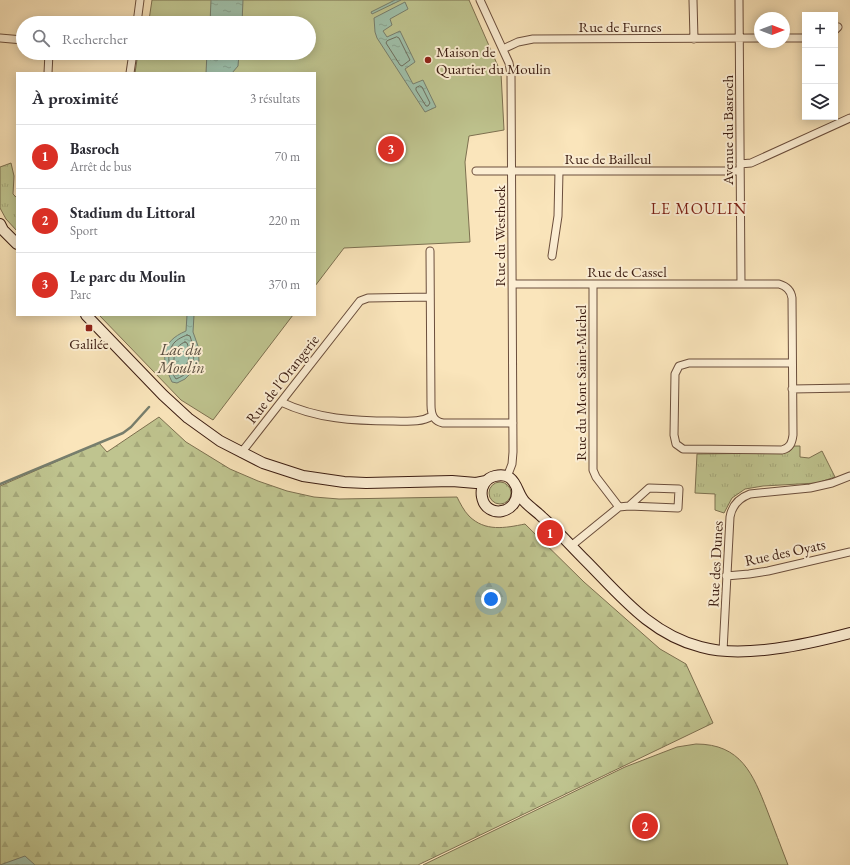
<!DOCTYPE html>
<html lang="fr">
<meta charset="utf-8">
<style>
body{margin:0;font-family:"EB Garamond",serif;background:#f2f2f3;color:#2b2b33}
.controls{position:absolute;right:12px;top:12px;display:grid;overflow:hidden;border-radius:0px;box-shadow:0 2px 10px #0003}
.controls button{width:36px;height:36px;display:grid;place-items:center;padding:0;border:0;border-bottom:1px solid #e1e1e2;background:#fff;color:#2b2b33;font:20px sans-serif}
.compass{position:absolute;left:754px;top:12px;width:36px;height:36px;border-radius:50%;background:#fff;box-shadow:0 2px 10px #0003;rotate:90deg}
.you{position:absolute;left:491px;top:599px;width:14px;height:14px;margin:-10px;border:3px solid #fff;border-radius:50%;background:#1a73e8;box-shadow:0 0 0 6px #1a73e833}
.badge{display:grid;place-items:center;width:26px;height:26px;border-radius:50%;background:#d93025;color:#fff;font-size:13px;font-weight:700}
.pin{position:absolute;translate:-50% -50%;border:2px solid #fff;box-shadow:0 1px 4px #0006}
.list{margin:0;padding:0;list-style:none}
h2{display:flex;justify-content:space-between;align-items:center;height:52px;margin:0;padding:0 16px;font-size:17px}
h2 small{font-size:13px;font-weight:400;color:#7c7c81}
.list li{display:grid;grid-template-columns:26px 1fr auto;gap:12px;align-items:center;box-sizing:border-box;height:64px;padding:0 16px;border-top:1px solid #e1e1e2}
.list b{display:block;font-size:15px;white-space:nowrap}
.list p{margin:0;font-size:13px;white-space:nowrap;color:#7c7c81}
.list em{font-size:13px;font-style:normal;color:#7c7c81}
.icon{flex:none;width:22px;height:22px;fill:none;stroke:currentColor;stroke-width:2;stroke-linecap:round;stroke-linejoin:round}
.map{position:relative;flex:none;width:850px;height:865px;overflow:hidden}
.search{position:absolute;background:#fff;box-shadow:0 2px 10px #0003;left:16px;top:16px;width:300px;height:44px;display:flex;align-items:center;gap:10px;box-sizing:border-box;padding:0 14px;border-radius:22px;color:#7c7c81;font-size:15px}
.panel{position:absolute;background:#fff;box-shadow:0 2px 10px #0003;left:16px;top:72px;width:300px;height:244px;border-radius:0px}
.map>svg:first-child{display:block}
.grass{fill:url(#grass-tufts);stroke:#7d7050}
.forest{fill:url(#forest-firs);stroke:#7d7050}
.park{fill:#bfc48f;stroke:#7d7050}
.water{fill:url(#water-ripples);stroke:#777e6d}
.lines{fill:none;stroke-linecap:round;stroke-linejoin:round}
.shore{stroke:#6d6e5e;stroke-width:1}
.stream{stroke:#777e6d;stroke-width:2.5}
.street-casing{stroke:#6b4e3c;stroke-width:9}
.secondary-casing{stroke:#3b1c11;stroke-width:12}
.street{stroke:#fceed3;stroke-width:7}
.secondary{stroke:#fceed3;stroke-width:10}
.poi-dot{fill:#8f2418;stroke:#fceed3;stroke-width:1.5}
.labels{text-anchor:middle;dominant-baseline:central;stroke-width:4;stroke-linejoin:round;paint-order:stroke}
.street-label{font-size:15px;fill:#3b1c11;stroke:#fceed3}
.poi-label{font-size:15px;fill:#3b1c11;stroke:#fceed3;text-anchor:start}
.neighbourhood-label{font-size:16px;letter-spacing:1px;fill:#7a1f14;stroke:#fceed3}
.water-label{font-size:16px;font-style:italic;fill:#594d3f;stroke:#fceed3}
</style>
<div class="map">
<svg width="850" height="865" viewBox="0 0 850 865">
<defs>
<pattern id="grass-tufts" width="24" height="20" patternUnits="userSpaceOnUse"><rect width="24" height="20" fill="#bfc48f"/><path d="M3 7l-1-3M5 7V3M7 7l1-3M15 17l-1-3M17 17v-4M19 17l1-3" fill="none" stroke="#a5a87a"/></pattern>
<pattern id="forest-firs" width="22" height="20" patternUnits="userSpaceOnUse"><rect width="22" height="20" fill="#bfc48f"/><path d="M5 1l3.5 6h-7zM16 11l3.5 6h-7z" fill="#a5a87a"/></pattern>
<pattern id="water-ripples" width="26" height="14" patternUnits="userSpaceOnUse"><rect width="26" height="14" fill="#9fc0aa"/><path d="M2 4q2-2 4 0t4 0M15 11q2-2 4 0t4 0" fill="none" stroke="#8aa491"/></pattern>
</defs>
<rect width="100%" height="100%" fill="#fae5bb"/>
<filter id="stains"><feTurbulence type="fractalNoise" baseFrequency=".005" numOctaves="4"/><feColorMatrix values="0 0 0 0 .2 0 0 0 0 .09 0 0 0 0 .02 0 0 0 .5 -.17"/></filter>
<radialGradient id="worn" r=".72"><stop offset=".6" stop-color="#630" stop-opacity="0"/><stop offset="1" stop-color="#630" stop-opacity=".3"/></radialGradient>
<!-- grass -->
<path class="grass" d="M11 163 14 176 13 194 17 198V231L6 219 0 208V167Z
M794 446H800V457L809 458 822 451 835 477 817 483 763 486 745 489 732 498 724 513 715 510V494L695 493 697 454 778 453 790 451Z
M489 493a11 11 0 1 1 22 0a11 11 0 1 1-22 0Z"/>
<!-- forest -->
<path class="forest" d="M159 417 186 442 230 469 258 481 287 491 314 497 339 499 457 497C460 503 464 511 469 516 485 532 505 528 525 524L584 582 660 649 686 664 713 723 418 865H0V486L99 443 107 452Z"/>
<!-- park -->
<path class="park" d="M152 0H469L501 73 504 130 469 136 465 162 470 242 344 248 315 286V73H135L138 53H309V23H142L143 20H149Z
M99 315H293L213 420 181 400Z
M696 744C741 744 753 774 767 810 774 828 781 847 788 865H423L625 767 677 747Z"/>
<!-- water -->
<path class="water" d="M211 0H243L242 23H210Z
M395 0H401L372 14 371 12Z
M405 2 408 9 390 19 392 25 383 31 387 37 400 31 415 62 405 69 413 84 423 80 436 107 425 112 377 38 375 32 374 18Z
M207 53H239L238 66 232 73H206Z
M187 315H194L193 332 198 346 199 361 194 370 185 379 177 383 172 382C161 359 160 342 186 331Z
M25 856 35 865H0Z"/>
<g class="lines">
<!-- shore -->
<path class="shore" d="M397 37 399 38 410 60 402 66 400 65 386 43 387 41Z
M420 86 422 87 430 103 428 106H426L416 90V88Z
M187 335 190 336C196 354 197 371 176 379 169 370 166 356 172 346 175 340 182 337 187 335Z
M185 342 187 343C191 355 190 365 178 372 171 363 173 346 185 342Z"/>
<!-- stream -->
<path class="stream" d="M0 484 123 433 131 427 149 407"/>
<!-- street casing -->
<g class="street-casing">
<path id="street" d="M480 0 509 63 511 74 513 452 512 464 507 477
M693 0 694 39
M739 0 741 284
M137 23 140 0
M835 30 838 27
M0 38 23 40
M784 38H805
M503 49 518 42 533 39 760 38
M48 73 49 53
M130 73 133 53
M740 164 751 163 850 118
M476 171H740
M430 251 431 405C431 414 433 421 443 423H513
M552 256 558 216 559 171
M512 284H779C786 286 791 290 792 298L793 435C792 443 790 448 782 450L683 449 676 444 674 435 675 374 679 366 689 363H792
M593 284V470L596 477 619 507
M792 389 850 388
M281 402C317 419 354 421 393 421 407 421 420 423 432 416
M241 453 360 301 368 298 430 297
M571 546 619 507 629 506 678 508 679 489 649 488 629 506
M726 576 749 574 768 571 850 552
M723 651 730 517C732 505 739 498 750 494L810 488 832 483 850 476"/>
</g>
<!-- secondary casing -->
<g class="secondary-casing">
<path id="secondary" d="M0 224 3 230 17 244
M86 315 163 395 188 418 220 441 263 463 303 476 344 482 366 483 452 481 476 483 486 481
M517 489C520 514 486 520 482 497 480 487 486 478 495 476 500 475 506 475 510 478 518 484 518 496 526 503 531 508 537 512 542 517 557 530 570 545 585 560 620 595 650 634 701 647 743 659 808 644 850 633"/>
</g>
<!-- street -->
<use href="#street" class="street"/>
<!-- secondary -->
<use href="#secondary" class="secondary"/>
</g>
<!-- markers -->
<g class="poi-dot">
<circle cx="428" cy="60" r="4"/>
<rect x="85" y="324" width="8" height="8" rx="2"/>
</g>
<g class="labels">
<!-- street labels -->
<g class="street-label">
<text x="620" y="26">Rue de Furnes</text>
<text transform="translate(727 130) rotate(-90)">Avenue du Basroch</text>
<text x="608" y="158">Rue de Bailleul</text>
<text transform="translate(499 236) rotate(-90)">Rue du Westhoek</text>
<text x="627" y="271">Rue de Cassel</text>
<text transform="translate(282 379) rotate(-52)">Rue de l'Orangerie</text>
<text transform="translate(580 383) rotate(-90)">Rue du Mont Saint-Michel</text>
<text transform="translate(785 552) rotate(-12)">Rue des Oyats</text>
<text transform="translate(715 564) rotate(-87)">Rue des Dunes</text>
</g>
<!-- poi labels -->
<g class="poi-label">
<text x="436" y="51">Maison de<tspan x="436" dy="17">Quartier du Moulin</tspan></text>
<text x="89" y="343" text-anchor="middle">Galilée</text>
</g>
<!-- neighbourhood labels -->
<g class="neighbourhood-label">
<text x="699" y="208">LE MOULIN</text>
</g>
<!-- water labels -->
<g class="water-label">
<text x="181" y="349">Lac du<tspan x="181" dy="18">Moulin</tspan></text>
</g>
</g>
<rect width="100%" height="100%" filter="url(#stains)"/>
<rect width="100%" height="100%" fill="url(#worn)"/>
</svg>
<div class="controls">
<button>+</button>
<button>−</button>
<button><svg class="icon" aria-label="layers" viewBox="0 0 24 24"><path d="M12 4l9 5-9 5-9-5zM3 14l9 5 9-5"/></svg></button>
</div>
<svg class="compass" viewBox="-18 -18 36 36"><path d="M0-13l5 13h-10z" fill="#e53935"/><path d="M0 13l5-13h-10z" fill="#7c7c81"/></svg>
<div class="you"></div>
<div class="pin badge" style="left:550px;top:533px">1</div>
<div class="pin badge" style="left:645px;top:826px">2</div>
<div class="pin badge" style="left:391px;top:149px">3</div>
<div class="search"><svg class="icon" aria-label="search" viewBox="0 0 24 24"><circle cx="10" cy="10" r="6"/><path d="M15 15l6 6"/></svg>Rechercher</div>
<section class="panel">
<h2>À proximité<small>3 résultats</small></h2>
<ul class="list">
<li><span class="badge">1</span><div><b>Basroch</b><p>Arrêt de bus</p></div><em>70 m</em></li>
<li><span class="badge">2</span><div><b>Stadium du Littoral</b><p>Sport</p></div><em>220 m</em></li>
<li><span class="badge">3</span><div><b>Le parc du Moulin</b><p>Parc</p></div><em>370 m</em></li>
</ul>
</section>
</div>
